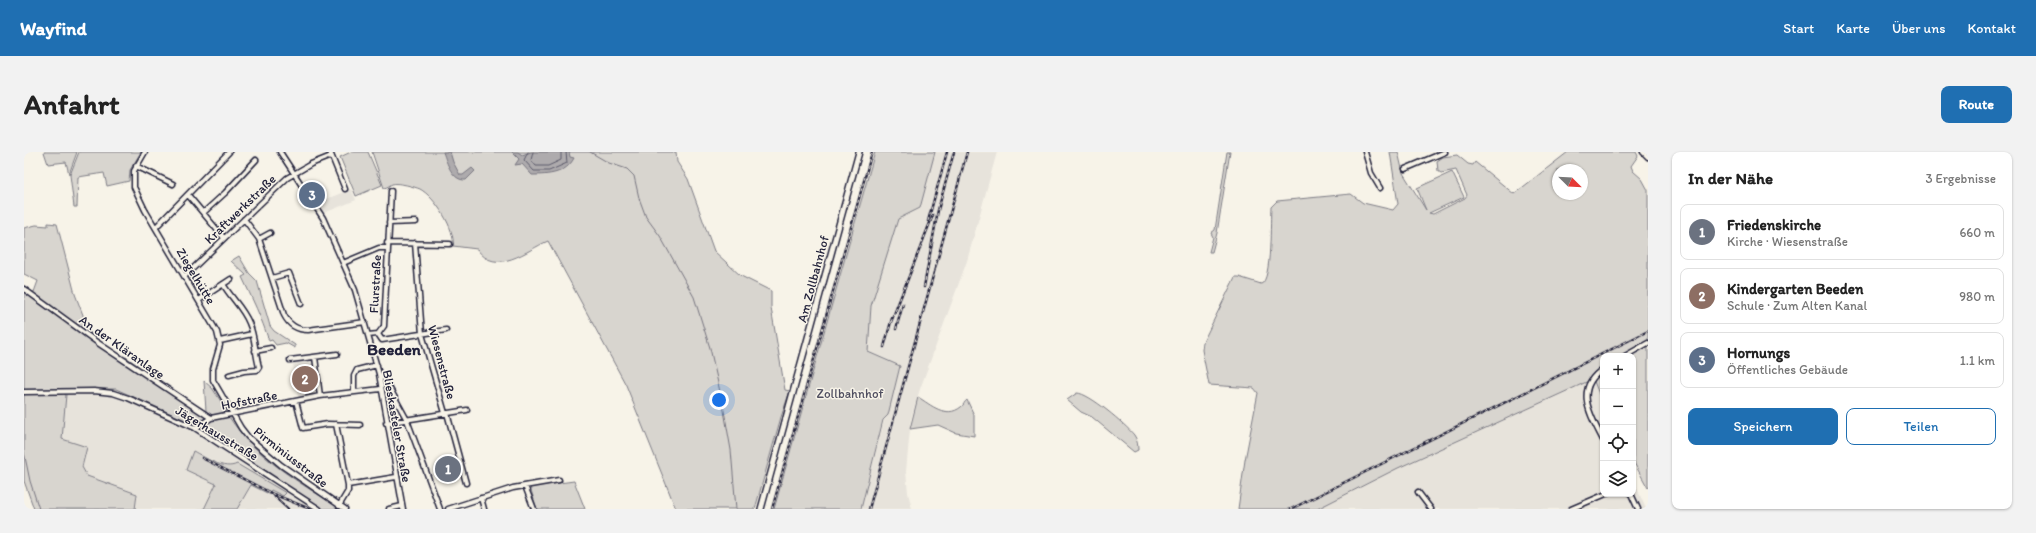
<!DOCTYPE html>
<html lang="de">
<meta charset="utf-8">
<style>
body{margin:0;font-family:Itim,sans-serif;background:#f2f2f2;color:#222}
.controls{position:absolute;right:12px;bottom:12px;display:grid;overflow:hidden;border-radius:8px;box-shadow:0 1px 3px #0004}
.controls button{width:36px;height:36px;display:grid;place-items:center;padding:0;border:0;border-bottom:1px solid #e0e0e0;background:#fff;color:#222;font:20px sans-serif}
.compass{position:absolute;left:1528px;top:12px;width:36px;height:36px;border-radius:50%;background:#fff;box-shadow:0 1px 3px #0004;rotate:114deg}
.you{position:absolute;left:695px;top:248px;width:14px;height:14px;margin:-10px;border:3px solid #fff;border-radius:50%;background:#1a73e8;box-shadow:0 0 0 6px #1a73e833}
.badge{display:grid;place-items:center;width:26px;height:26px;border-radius:50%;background:#1f6fb2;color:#fff;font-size:13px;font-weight:700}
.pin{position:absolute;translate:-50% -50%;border:2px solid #fff;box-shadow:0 1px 4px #0006}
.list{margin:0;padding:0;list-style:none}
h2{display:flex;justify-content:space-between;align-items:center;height:52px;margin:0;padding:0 16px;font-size:17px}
h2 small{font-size:13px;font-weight:400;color:#767676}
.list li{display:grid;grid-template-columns:26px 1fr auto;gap:12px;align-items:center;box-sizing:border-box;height:56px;margin:0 8px 8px;padding:0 8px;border:1px solid #e0e0e0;border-radius:8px}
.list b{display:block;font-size:15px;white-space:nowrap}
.list p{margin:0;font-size:13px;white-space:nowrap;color:#767676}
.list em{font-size:13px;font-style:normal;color:#767676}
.actions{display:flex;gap:8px;padding:12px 16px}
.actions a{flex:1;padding:9px 0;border:1px solid #1f6fb2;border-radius:8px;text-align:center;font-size:14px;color:#1f6fb2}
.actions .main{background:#1f6fb2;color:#fff}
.icon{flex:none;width:22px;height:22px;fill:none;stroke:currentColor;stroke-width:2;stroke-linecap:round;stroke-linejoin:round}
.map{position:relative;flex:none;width:1624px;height:357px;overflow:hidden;border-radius:8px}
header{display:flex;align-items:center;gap:24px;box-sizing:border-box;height:56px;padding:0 20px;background:#1f6fb2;color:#fff}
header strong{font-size:19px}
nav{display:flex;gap:22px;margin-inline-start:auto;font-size:14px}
.intro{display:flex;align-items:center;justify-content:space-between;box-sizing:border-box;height:96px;padding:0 24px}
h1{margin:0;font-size:28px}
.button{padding:10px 18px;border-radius:8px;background:#1f6fb2;color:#fff;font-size:14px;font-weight:700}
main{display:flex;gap:24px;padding:0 24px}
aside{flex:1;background:#fff;border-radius:8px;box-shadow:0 1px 3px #0004}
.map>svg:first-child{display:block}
.built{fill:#e7e3db}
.green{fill:#d8d5cf;stroke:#7d7c85;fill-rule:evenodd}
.water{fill:#aeabad;stroke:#76747f}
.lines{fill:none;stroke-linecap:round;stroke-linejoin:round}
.shore{stroke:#5a5969;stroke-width:1}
.stream{stroke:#76747f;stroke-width:1}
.minor-casing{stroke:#22223b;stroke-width:7}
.major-casing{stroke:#22223b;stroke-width:8}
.minor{stroke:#f7f3e8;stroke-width:4}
.major{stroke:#f7f3e8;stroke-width:5}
.rail-casing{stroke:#22223b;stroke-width:2.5}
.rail{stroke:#f7f3e8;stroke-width:1;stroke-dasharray:3;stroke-linecap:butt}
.labels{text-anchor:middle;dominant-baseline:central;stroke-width:3;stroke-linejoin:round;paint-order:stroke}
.street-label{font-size:13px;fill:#22223b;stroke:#f7f3e8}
.park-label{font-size:13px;fill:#504f60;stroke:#f7f3e8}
.district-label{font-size:17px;font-weight:bold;fill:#22223b;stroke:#f7f3e8}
</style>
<header>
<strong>Wayfind</strong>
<nav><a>Start</a><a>Karte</a><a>Über uns</a><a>Kontakt</a></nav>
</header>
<div class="intro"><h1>Anfahrt</h1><a class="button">Route</a></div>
<main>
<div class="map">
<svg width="1624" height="357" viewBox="0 0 1624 357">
<rect width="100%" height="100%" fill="#f7f3e8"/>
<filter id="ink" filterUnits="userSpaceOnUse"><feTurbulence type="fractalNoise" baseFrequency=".025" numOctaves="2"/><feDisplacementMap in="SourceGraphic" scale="8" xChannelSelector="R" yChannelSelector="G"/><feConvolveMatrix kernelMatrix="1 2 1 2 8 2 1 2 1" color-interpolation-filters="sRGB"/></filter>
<g filter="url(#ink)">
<!-- built -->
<path class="built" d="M911 0H973L943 109 896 237 887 267 882 319 884 341 888 357H837L860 268 864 263 876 214 844 200 847 154 874 66 896 56Z
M327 37 332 48 300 61 293 51Z
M289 208 293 243 274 246 269 211Z
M1569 227 1579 255V342H1609V327L1622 357H1293L1374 316Z
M74 236 90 238 92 237 168 271 192 263 193 267 284 347 299 357H213L227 333 245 342 247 338 259 344 208 314 196 312 169 299 162 318 193 332 180 357H111L113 342 63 324 38 287 42 243 40 242V237Z"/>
<!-- green -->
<path class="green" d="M20 0H53L45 22 42 10 24 12Z
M55 0H117L106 18 105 29 83 34 80 21 54 25 53 55H50L46 23Z
M327 0H344L358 33 332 44 316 5Z
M348 0H652L653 10 664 27 690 99 717 124 747 139V156L761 238 766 239 757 265 731 357H652L602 233 524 89C503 98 472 125 453 97L429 94C432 78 411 45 396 37 391 35 374 30 368 32 366 33 364 35 360 36Z
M851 0H911L896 56 874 67 847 154 844 200 876 214 864 263 859 268 837 357H750Z
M1203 0H1206L1193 81 1188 100H1185L1189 85 1187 81 1191 78Z
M1366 0H1374L1379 21 1402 58 1393 36 1428 20 1440 45 1405 61 1409 62 1441 46 1443 43 1432 18 1417 21 1414 19 1413 9 1419 5 1433 3 1444 12 1449 13 1451 10 1490 42 1544 0H1612L1614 4 1607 14 1609 19 1618 27 1624 38V336L1609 309V204H1579V252L1569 227 1374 316 1293 357H1214L1221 308 1234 241 1230 236 1185 233 1178 198 1179 190 1211 125H1215L1237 132C1248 129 1246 67 1247 55L1253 49 1327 42 1339 51 1369 58 1374 52ZM1534 18H1558V42H1534Z
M24 71 33 72 51 142 59 163 60 173 69 184 71 191 99 210V206L102 205 166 251 182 259 180 229 188 236 204 260 168 271 92 237H40V242L42 243 38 287 63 295 58 315 63 324 113 342 111 357H10L0 329V137L10 140 14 129 0 122V76L12 73 24 74Z
M215 104 225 121 233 129 246 174 250 179 271 193V196L262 191 252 193 248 188 245 189C238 167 228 146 218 125L222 123 207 109Z
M1053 241C1065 241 1102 273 1110 283 1113 287 1114 293 1114 298L1110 300 1068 265 1057 260 1043 248Z
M894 245C907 253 922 267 937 255 940 253 940 250 943 248L950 263V284L932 281 914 273 886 277Z
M203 264 205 265C232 306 276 331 317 357H299L237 317 177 276 180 270Z
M169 299C181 305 200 319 213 312L262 341 259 344 247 338 245 342 227 333 213 357H180L192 332 162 318Z
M550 329 561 357H513L506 335Z"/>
<!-- water -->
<path class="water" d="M419 0H426L429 10 436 23H439L448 16 451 19 442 28C428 29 423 11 419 0Z
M488 0H494L498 3 507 0H545L546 5 550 6C542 22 524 23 508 23L498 12 491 13 495 7Z"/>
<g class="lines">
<!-- shore -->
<path class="shore" d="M504 0 500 8 510 19H525L543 11 542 0
M509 0 507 8 512 14H524L537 8V0"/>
<!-- stream -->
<path class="stream" d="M566 0 585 11 603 17 610 24 615 46 622 65 636 84 670 145 686 196 699 253 707 298 712 357
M0 300 6 329 15 357"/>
<!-- minor casing -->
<g class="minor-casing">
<path id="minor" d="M121 0 110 19V35L121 58 193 180 196 193 189 217V228L217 276 224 285 257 313 321 357
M256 0 299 66 331 138 355 222 379 357
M306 0 321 37
M1341 0 1347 21 1356 36
M1619 0 1624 5
M112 14 149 32
M1381 17 1421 0
M164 43 200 86
M179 61 201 41 232 8
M220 67 235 87 260 163C265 173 273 178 284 178L341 170
M365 71 392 70
M132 75 205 0
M235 87 246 81
M363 91 426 92
M391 91 398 182 421 261
M319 111 355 96H363
M161 124 263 26 287 12 307 4
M248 126 265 121 277 152
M199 132C207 146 219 156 225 171 231 184 231 201 235 215L233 218 220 219 205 223
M0 137 74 191 187 266
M175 148 207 127
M354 182 358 188 422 178
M344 183 354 182 360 174 367 39
M196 189 228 182
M231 199 247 196
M1601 204 1624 191
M291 205 296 244
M266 208 313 202
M1579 217C1549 237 1567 264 1579 288
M355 222 360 226 383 268 416 357
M0 240 70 239 89 241 104 246 171 276 295 357
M330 240V224L333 218 353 213
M272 249 279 276 304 272 336 273
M423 261 442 331
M362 271 443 258
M312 272 324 333V339L315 354
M171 276 187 266 296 244 357 237
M324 333 372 325
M501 334 510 357
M1394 340 1407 357
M1607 342 1614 357
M457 346 460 357
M365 357 378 354
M424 357 489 336 535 328
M1547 357 1582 342"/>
</g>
<!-- major casing -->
<g class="major-casing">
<path id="major" d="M737 357 835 0"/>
</g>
<!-- minor -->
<use href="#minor" class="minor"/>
<!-- major -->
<use href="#major" class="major"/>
<!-- rail casing -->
<g class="rail-casing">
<path id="rail" d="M904 69 923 0
M900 135 914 58 930 0
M867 170 909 63
M872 177 879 152
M860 195 868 166
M178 306 249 342 286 357
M251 345 264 357
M748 357 848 0
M845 357 943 0
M1267 357 1624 179"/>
</g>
<!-- rail -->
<use href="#rail" class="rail"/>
</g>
</g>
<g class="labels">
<!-- street labels -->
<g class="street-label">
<text transform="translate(216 57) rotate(-44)">Kraftwerkstraße</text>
<text transform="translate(172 124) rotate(59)">Ziegelhütte</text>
<text transform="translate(789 127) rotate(-75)">Am Zollbahnhof</text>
<text transform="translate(351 132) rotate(-87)">Flurstraße</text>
<text transform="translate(98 195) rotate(35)">An der Kläranlage</text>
<text transform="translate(418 210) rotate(75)">Wiesenstraße</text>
<text transform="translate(225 248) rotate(-11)">Hofstraße</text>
<text transform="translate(373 274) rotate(80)">Blieskasteler Straße</text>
<text transform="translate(193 281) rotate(31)">Jägerhausstraße</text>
<text transform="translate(267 305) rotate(38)">Pirminiusstraße</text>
</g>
<!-- park labels -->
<g class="park-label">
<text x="826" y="241">Zollbahnhof</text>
</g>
<!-- district labels -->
<g class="district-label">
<text x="370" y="197">Beeden</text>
</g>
</g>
</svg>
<div class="controls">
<button>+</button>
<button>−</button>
<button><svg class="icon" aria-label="locate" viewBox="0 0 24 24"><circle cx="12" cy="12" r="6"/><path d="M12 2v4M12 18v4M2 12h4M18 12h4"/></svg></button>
<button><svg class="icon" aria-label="layers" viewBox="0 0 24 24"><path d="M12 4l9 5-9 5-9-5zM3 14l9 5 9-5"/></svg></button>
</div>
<svg class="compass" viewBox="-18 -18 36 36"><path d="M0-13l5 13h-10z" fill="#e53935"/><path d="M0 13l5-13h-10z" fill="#767676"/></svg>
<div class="you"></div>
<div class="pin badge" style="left:424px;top:317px;background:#6b7280">1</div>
<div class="pin badge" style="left:281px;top:227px;background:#8d6e63">2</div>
<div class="pin badge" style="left:288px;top:43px;background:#5c6f8a">3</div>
</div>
<aside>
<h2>In der Nähe<small>3 Ergebnisse</small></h2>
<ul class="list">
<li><span class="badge" style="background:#6b7280">1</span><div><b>Friedenskirche</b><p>Kirche · Wiesenstraße</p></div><em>660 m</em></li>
<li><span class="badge" style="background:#8d6e63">2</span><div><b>Kindergarten Beeden</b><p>Schule · Zum Alten Kanal</p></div><em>980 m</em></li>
<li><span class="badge" style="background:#5c6f8a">3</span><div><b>Hornungs</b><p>Öffentliches Gebäude</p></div><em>1.1 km</em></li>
</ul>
<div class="actions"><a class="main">Speichern</a><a>Teilen</a></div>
</aside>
</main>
